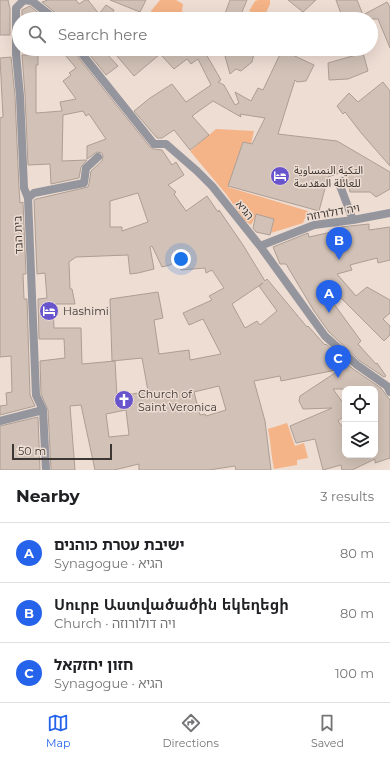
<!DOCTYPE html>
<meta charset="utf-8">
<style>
body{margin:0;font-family:Montserrat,"Noto Sans Arabic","Noto Sans Armenian","Noto Sans Hebrew",sans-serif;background:#f6f6f6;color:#202124}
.controls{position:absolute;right:12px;bottom:12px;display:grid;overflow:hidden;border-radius:8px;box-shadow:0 4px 16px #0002}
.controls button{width:36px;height:36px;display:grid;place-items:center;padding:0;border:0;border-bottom:1px solid #e0e0e0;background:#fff;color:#202124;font:20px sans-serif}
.scale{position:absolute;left:12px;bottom:10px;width:100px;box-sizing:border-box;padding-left:4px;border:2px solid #3d3733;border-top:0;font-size:11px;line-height:14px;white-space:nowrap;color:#3d3733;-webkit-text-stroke:3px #eeddd3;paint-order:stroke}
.you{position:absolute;left:181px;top:259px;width:14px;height:14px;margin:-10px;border:3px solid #fff;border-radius:50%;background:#1a73e8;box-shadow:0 0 0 6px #1a73e833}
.badge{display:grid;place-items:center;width:26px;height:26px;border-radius:50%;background:#2563eb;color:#fff;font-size:13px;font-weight:700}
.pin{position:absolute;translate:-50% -33px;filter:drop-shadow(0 1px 2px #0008)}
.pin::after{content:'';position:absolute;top:21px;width:14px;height:12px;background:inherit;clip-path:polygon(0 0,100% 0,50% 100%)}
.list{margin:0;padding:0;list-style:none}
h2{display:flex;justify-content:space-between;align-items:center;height:52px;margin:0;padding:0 16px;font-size:17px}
h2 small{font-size:13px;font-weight:400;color:#757577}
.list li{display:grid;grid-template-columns:26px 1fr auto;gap:12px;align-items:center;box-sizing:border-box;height:60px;padding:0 16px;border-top:1px solid #e0e0e0}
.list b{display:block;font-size:15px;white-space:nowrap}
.list p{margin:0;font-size:13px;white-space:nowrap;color:#757577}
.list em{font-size:13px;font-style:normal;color:#757577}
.icon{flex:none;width:22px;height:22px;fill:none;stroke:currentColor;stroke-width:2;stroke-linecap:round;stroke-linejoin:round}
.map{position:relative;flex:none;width:390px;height:470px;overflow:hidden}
.search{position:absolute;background:#fff;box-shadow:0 4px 16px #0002;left:12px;right:12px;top:12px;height:44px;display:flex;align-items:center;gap:10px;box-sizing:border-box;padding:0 14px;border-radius:22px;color:#757577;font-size:15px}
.sheet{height:232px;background:#fff}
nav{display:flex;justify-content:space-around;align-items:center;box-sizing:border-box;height:56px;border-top:1px solid #e0e0e0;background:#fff;font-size:11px;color:#757577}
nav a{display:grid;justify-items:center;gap:2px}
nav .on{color:#2563eb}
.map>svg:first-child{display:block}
.green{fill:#f5b487}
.building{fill:#d1c1b6;stroke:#ad9e94;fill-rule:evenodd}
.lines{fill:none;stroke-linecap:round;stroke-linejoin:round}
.street{stroke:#95959d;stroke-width:8}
.labels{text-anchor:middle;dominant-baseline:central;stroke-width:3;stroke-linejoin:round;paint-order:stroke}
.poi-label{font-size:11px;fill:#3d3733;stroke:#eeddd3;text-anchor:start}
.street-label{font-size:11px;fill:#3d3733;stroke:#eeddd3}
</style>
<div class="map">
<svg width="390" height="470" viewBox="0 0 390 470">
<rect width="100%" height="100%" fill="#eeddd3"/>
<!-- green -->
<path class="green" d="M160 0H176L183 4 181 19H153L154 18 151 11Z
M258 0H270V4L264 17 249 11 255 1Z
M216 129 254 131 251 144 243 142 228 187 308 211 303 223 271 233 274 219 256 215 251 225 245 221 226 194 190 151Z
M287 423 295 446 304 443 308 458 297 460V465L274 469C271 456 271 443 268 429Z"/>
<!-- building -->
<path class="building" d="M0 0H8L10 9V35H0Z
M48 0H76L79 4 85 0H88L99 14 106 5 114 10 109 19H60L58 15 42 2Z
M110 0H146L140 12Z
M230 0H247L239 19H223Z
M288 0H316L303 12Z
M336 0H357L363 15 387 2 390 7V48L378 19H343Z
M30 6 46 19H22V10Z
M60 49H73L74 52 150 147 154 149 162 150 172 165 176 162 184 175 168 185 176 192 174 194 186 211 207 196 218 212 219 210 243 245 265 281 267 279 307 327 308 326 325 345 326 344 353 369 381 388 390 400V458L375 463V459L352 470H342L341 465 323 470 315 439 296 443 290 426 332 408 303 409 299 401 300 396 341 369 281 381 280 376 254 381 265 421 271 470H236L235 466 209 470H139V464L114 470H95L81 405 70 406 75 470H51L48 410 41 394 40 361 65 358 64 339H39L38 299 47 298 45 273 37 274 34 200 36 199 88 187 89 184 91 171 102 161 103 156 102 153 97 152 87 159V146L106 139 89 114 86 116 83 111 63 115 62 161 87 160 81 167 79 178 51 184 50 164 28 165 25 95 22 55H38V65H36V113L62 111 60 102 76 99 63 81 71 75 69 73 76 68ZM138 193 148 222 122 231V227H110V201ZM152 246 162 267 170 265 176 261 181 270 205 268 206 273 212 270 224 288 209 296 212 300 183 313 189 325 203 319 221 354 190 360 189 350 159 354 154 320 163 318 158 292 110 299 112 361 142 358 148 391 117 397 115 361 82 364 81 328H54L53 304H75L72 289H70L69 262 76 257 128 255 130 274 138 273 154 269 150 247ZM263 283 259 286 277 311 260 325 257 321 245 328 232 304ZM219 386 226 410 206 416 205 414 200 415 194 392ZM333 389H375V455H345V430L338 421 345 415V403H343ZM126 410 129 435 109 437 106 414Z
M85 49H102L118 66 106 75Z
M126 49H154L159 55 134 76 117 56Z
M168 49H213L206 54 221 80 218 82 224 85 235 105 239 103 235 92 251 101 258 88 263 90 282 50 314 65 306 81 297 82 295 80 278 134 337 141 390 172V189L376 197 370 192H350L345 171 328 177 319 211 228 186 243 142 252 144 265 118 240 114 241 117 213 101 192 116 209 135 190 150 174 130 162 138H157L134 111 150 98 172 84 186 102 211 85 198 59 191 64 187 59 174 69 162 56Z
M223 49H255L252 62 241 71 236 69 230 74Z
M363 53 368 71 348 79 329 80 328 63Z
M11 57 15 96 19 188 20 203 23 202 26 274H23L24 299H27L30 395 35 406 0 415V406L7 405 6 393 12 392 11 356 0 357V118L3 117 0 58Z
M383 82 390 91V166L362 134 345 112 343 114 337 106 349 93 358 102Z
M256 214 274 219 270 235 256 232 253 228Z
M369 224V230L390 227V260L378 263 377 258 350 265 352 270 337 274 356 296 367 287 390 300V313L383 319 390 326V335L384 341 341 298 334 304 361 341 358 344 376 364 377 363 386 376 384 377 360 361 329 332 314 311 286 264H280L273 247 308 233 309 237 341 230V227Z
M38 417 40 470H0V426Z"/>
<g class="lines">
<!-- street -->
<path class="street" d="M22 0 32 1 55 19
M23 1 16 8V54L20 96 24 188 28 198 36 395 43 410 46 470
M78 49 154 144H166L197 171 212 186 260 246 325 336 357 365 387 386 390 392
M342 181 339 183 353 220
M28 198 34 193 84 183 86 168 98 157
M260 246 314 225 353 220 390 213
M0 421 43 410"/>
</g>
<!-- icons -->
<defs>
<g id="hotel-disc" transform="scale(1)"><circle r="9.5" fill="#6854cd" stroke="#eeddd3"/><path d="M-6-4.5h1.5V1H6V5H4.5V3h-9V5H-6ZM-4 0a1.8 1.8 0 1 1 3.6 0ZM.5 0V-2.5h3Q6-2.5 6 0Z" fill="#fff"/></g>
<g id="church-disc" transform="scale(1)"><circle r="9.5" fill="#6854cd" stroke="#eeddd3"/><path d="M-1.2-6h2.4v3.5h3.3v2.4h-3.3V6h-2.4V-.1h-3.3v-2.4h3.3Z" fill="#fff"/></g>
</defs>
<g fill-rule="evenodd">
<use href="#hotel-disc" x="280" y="176"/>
<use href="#hotel-disc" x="49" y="311"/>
<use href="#church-disc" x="124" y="400"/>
</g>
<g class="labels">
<!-- poi labels -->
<g class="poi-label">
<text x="294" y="170">التكية النمساوية<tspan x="294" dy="13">للعائلة المقدسة</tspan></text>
<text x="63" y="311">Hashimi</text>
<text x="138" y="394">Church of<tspan x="138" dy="13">Saint Veronica</tspan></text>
</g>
<!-- street labels -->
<g class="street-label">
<text transform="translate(245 210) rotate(51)">הגיא</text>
<text transform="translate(333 212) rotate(-10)">ויה דולורוזה</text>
<text transform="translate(18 235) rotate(-92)">בית הבד</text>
</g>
</g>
</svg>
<div class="controls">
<button><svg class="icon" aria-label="locate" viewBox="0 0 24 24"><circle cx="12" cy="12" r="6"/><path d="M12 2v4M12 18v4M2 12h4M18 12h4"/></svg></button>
<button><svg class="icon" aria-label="layers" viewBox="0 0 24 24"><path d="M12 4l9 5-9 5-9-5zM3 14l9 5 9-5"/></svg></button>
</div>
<div class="scale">50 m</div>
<div class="you"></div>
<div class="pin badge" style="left:329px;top:313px">A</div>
<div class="pin badge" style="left:339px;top:260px">B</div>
<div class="pin badge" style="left:338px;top:378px">C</div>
<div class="search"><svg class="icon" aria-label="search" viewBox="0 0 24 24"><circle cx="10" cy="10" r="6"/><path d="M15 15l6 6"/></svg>Search here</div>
</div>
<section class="sheet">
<h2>Nearby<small>3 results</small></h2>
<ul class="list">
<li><span class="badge">A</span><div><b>ישיבת עטרת כוהנים</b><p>Synagogue · הגיא</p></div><em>80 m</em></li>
<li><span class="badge">B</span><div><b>Սուրբ Աստվածածին եկեղեցի</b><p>Church · ויה דולורוזה</p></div><em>80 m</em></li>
<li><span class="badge">C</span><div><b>חזון יחזקאל</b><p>Synagogue · הגיא</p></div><em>100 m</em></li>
</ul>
</section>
<nav>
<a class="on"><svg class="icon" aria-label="map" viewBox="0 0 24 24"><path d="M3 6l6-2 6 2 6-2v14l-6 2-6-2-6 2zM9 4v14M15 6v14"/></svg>Map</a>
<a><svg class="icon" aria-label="directions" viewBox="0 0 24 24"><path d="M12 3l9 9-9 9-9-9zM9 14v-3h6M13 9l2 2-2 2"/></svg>Directions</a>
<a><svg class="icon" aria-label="saved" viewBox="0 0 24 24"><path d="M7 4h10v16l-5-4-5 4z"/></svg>Saved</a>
</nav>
